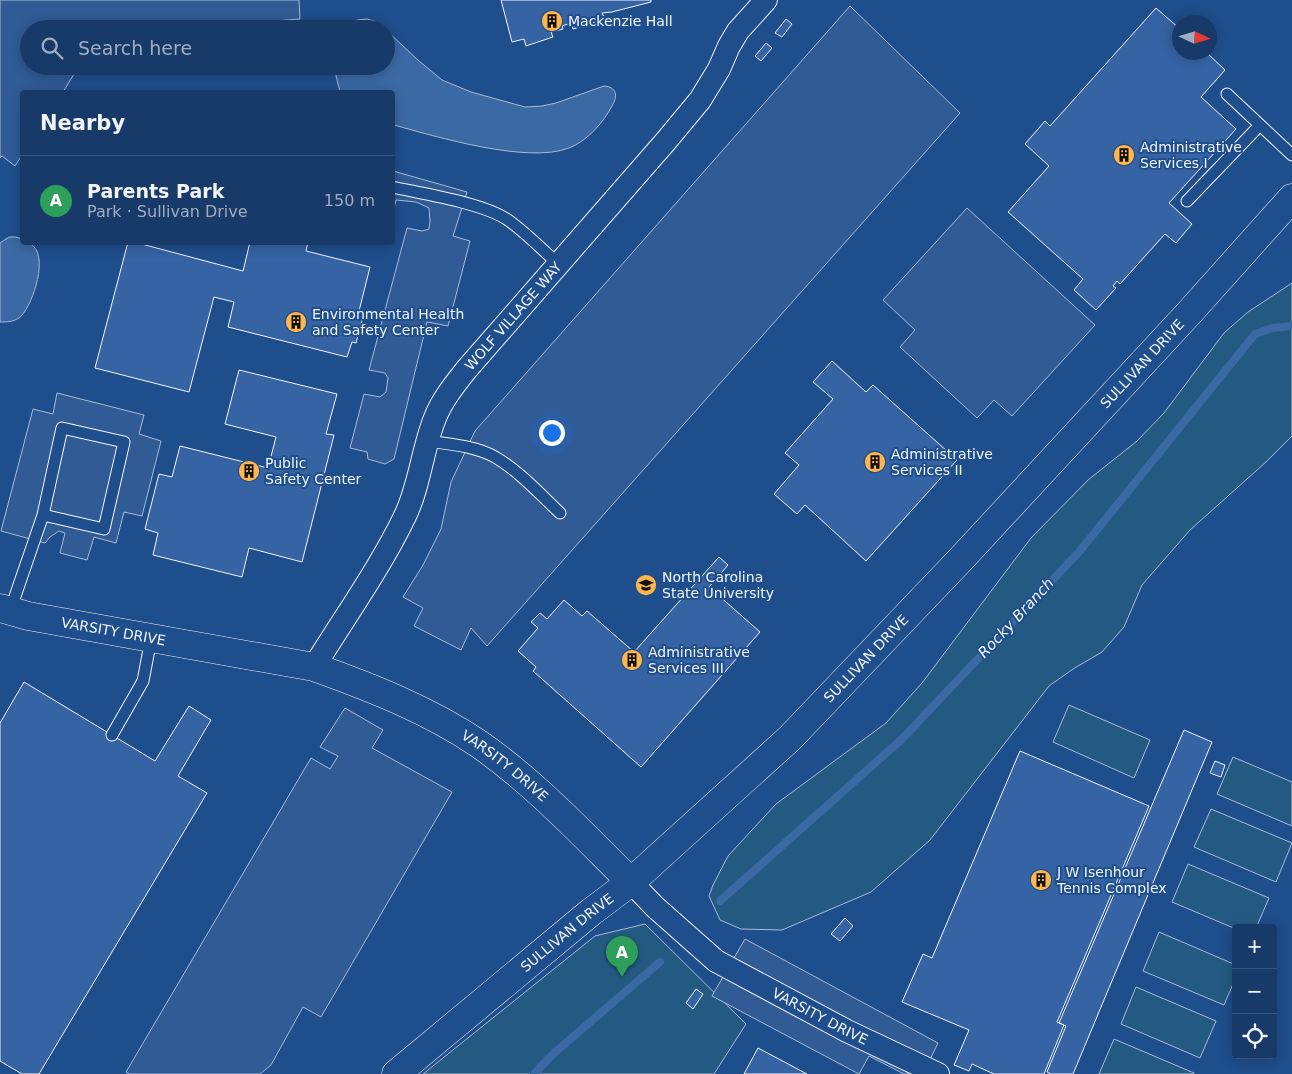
<!DOCTYPE html>
<meta charset="utf-8">
<style>
body{margin:0;font-family:"DejaVu Sans",sans-serif;background:#20416f;color:#f1f3f6}
.controls{position:absolute;right:15px;bottom:15px;display:grid;overflow:hidden;border-radius:5px;box-shadow:0 2px 12px #0003}
.controls button{width:45px;height:45px;display:grid;place-items:center;padding:0;border:0;border-bottom:1px solid #36547d;background:#173a69;color:#f1f3f6;font:25px sans-serif}
.compass{position:absolute;left:1172px;top:15px;width:45px;height:45px;border-radius:50%;background:#173a69;box-shadow:0 2px 12px #0003;rotate:94deg}
.you{position:absolute;left:551px;top:432px;width:18px;height:18px;margin:-12px;border:4px solid #fff;border-radius:50%;background:#1a73e8;box-shadow:0 0 0 8px #1a73e833}
.badge{display:grid;place-items:center;width:32px;height:32px;border-radius:50%;background:#ffb74d;color:#fff;font-size:16px;font-weight:700}
.pin{position:absolute;translate:-50% -41px;filter:drop-shadow(0 1px 2px #0008)}
.pin::after{content:'';position:absolute;top:26px;width:18px;height:15px;background:inherit;clip-path:polygon(0 0,100% 0,50% 100%)}
.list{margin:0;padding:0;list-style:none}
h2{display:flex;justify-content:space-between;align-items:center;height:65px;margin:0;padding:0 20px;font-size:21px}
h2 small{font-size:16px;font-weight:400;color:#9eadc0}
.list li{display:grid;grid-template-columns:32px 1fr auto;gap:15px;align-items:center;box-sizing:border-box;height:90px;padding:0 20px;border-top:1px solid #36547d}
.list b{display:block;font-size:19px;white-space:nowrap}
.list p{margin:0;font-size:16px;white-space:nowrap;color:#9eadc0}
.list em{font-size:16px;font-style:normal;color:#9eadc0}
.icon{flex:none;width:28px;height:28px;fill:none;stroke:currentColor;stroke-width:2;stroke-linecap:round;stroke-linejoin:round}
.map{position:relative;flex:none;width:1292px;height:1074px;overflow:hidden}
.search{position:absolute;background:#173a69;box-shadow:0 2px 12px #0003;left:20px;top:20px;width:375px;height:55px;display:flex;align-items:center;gap:12px;box-sizing:border-box;padding:0 18px;border-radius:28px;color:#9eadc0;font-size:19px}
.panel{position:absolute;background:#173a69;box-shadow:0 2px 12px #0003;left:20px;top:90px;width:375px;height:155px;border-radius:5px}
.map>svg:first-child{display:block}
.green{fill:#245a82;stroke:#a8bbd7}
.parking{fill:#305b95;stroke:#a8bbd7}
.water{fill:#3b69a3;stroke:#a8bbd7}
.lines{fill:none;stroke-linecap:round;stroke-linejoin:round}
.stream{stroke:#3b69a3;stroke-width:8}
.building{fill:#3563a3;stroke:#f2f6ff}
.lane-casing{stroke:#f2f6ff;stroke-width:13}
.street-casing{stroke:#f2f6ff;stroke-width:24}
.secondary-casing{stroke:#f2f6ff;stroke-width:29}
.lane{stroke:#1f4e8c;stroke-width:11}
.street{stroke:#1f4e8c;stroke-width:22}
.secondary{stroke:#1f4e8c;stroke-width:28}
.labels{text-anchor:middle;dominant-baseline:central;stroke-width:4;stroke-linejoin:round;paint-order:stroke}
.poi-label{font-size:14px;fill:#f2f6ff;stroke:#1f4e8c;text-anchor:start}
.street-label{font-size:14px;fill:#f2f6ff;stroke:#1f4e8c}
.water-label{font-size:15px;font-style:italic;fill:#f2f6ff;stroke:#1f4e8c}
</style>
<div class="map">
<svg width="1292" height="1074" viewBox="0 0 1292 1074">
<rect width="100%" height="100%" fill="#1f4e8c"/>
<!-- green -->
<path class="green" d="M1292 283V436L1266 462 1190 530 1142 585 1124 627 1102 652 1073 669 1049 686 930 840 871 892 782 930 741 929 720 920 709 896 713 885 728 856 776 804 886 723 922 683 1031 538 1088 480 1137 441 1164 413 1224 333 1248 312Z
M1069 705 1150 740 1134 778 1053 742Z
M1233 757 1292 782V826L1217 794Z
M1211 809 1292 843 1276 882 1194 847Z
M1188 864 1269 898 1256 928 1236 929 1172 902Z
M645 924 746 1024 714 1074H423L595 936Z
M1159 932 1236 965V977L1224 1005 1143 971Z
M1136 987 1216 1021 1200 1058 1121 1024Z
M1114 1039 1194 1073V1074H1099Z"/>
<!-- parking -->
<path class="parking" d="M0 0H299L300 19 260 22V29H29V66H79L63 92H22V155L15 166 2 156 0 158Z
M850 6 960 113 487 646 471 628 461 650 414 626 423 608 403 597 423 565 441 529 451 482 475 431Z
M393 171 467 192 453 236 470 241 448 326 427 322 394 459 385 464 368 459 367 452 350 448 364 394 380 397 386 392 388 378 385 373 369 370 407 228 422 231 429 229 430 221 429 208 416 202 396 200 393 213Z
M967 208 1095 325 1012 416 994 400 977 418 900 347 915 330 883 300Z
M57 393 144 415 139 434 161 441 142 516 124 512 116 543 94 537 87 560 60 553 65 533 59 531 50 537 45 543 1 531 33 409 53 414Z
M345 708 383 730 372 748 452 792 321 1017 303 1007 271 1065 260 1074H129L126 1072 311 758 330 769 338 756 320 747Z
M745 939 938 1043 923 1074H904L869 1056 859 1074 712 996Z"/>
<!-- water -->
<path class="water" d="M367 19 374 21 385 29H345L357 20Z
M386 30 419 61 442 80 471 92 525 107 542 106 556 103 604 86C617 87 618 96 612 106 603 123 587 141 569 148 528 164 437 137 394 125H392V92H340L336 76 337 66H386Z
M9 237H16L22 239V242C55 242 33 308 19 318 13 322 7 322 0 322V243Z"/>
<g class="lines">
<!-- stream -->
<path class="stream" d="M720 901 902 739 1079 552 1255 334 1272 328 1292 326
M534 1074 553 1054 660 962"/>
</g>
<!-- building -->
<path class="building" d="M501 0H651V2L612 12 602 13 605 19 573 29 571 23 562 26 563 29 551 32 553 37 526 46 524 39 512 42Z
M1156 8 1180 29V52H1206L1225 70 1201 97 1236 129 1169 203 1192 224 1176 243 1165 234 1120 284 1117 281 1113 286 1116 288 1096 310 1074 290 1083 279 1008 212 1049 166 1025 144 1045 121 1050 126Z
M786 19 792 24 782 37 775 33Z
M766 43 772 48 761 61 755 56Z
M128 242H134L243 271 250 242H308L306 251 370 267 358 315 363 317 356 343 352 342 347 357 228 327 234 302 214 297 189 392 95 368Z
M832 361 866 392 873 385 957 460 866 561 805 505 797 514 774 494 799 465 785 453 833 399 813 382Z
M239 370 337 394 326 434 334 435 302 562 249 548 242 577 153 555 158 533 145 529 159 474 172 477 180 446 268 468 276 437 225 424Z
M719 557 728 565 709 587 760 632 641 767 533 671 536 667 518 651 538 628 531 622 540 613 547 619 564 600 582 616 587 611 634 652Z
M24 682 155 761 189 706 211 720 178 776 207 793 39 1074H22L0 1061V723Z
M1184 730 1212 742 1073 1074H1051L1047 1072 1066 1026 1059 1023Z
M1020 751 1149 806 1057 1022 1064 1025 1044 1074H994L972 1064 969 1071 954 1065 969 1030 902 1002 923 954 932 958Z
M1215 761 1225 765 1221 777 1210 773Z
M845 918 853 926 840 941 831 934Z
M696 989 703 994 693 1009 686 1003Z
M758 1048 807 1074H744Z"/>
<g class="lines">
<!-- lane casing -->
<g class="lane-casing">
<path id="lane" d="M1227 94 1292 155
M392 187C424 194 483 203 508 220 526 233 542 249 558 264
M1187 201 1260 125
M427 441C449 444 475 446 495 457 519 471 540 494 560 513
M10 611 43 515 104 529 124 442 62 428 43 515
M112 735 143 681 151 639"/>
</g>
<!-- street casing -->
<g class="street-casing">
<g id="street">
<path id="s1" d="M314 667C344 618 380 568 405 516 420 485 422 450 435 418 442 400 455 384 466 370L666 141 700 100 719 69 729 46 738 31 766 0"/>
<path id="s2" d="M631 882 655 907 716 961 847 1031 938 1074"/>
</g>
</g>
<!-- secondary casing -->
<g class="secondary-casing">
<g id="secondary">
<path id="s3" d="M0 608 28 616 314 667C370 687 429 710 479 744 535 783 583 835 631 882"/>
<path id="s4" d="M396 1074 591 912 631 882 790 738 961 559 1189 313 1292 198"/>
</g>
</g>
<!-- lane -->
<use href="#lane" class="lane"/>
<!-- street -->
<use href="#street" class="street"/>
<!-- secondary -->
<use href="#secondary" class="secondary"/>
</g>
<!-- icons -->
<defs>
<g id="building-disc" transform="scale(1.125)"><circle r="9.5" fill="#ffb74d" stroke="#1f4e8c"/><path d="M-4-6H4V6H1V3H-1V6H-4ZM-2.5-4.3h1.7v1.8h-1.7ZM.8-4.3h1.7v1.8H.8ZM-2.5-1h1.7V.8h-1.7ZM.8-1h1.7V.8H.8Z" fill="#111"/></g>
<g id="university-disc" transform="scale(1.125)"><circle r="9.5" fill="#ffb74d" stroke="#1f4e8c"/><path d="M0-5L7-2L0 1L-7-2ZM-4 1L0 2.5L4 1V4Q0 6-4 4Z" fill="#111"/></g>
</defs>
<g fill-rule="evenodd">
<use href="#building-disc" x="552" y="21"/>
<use href="#building-disc" x="1124" y="155"/>
<use href="#building-disc" x="296" y="322"/>
<use href="#building-disc" x="875" y="462"/>
<use href="#building-disc" x="249" y="471"/>
<use href="#university-disc" x="646" y="585"/>
<use href="#building-disc" x="632" y="660"/>
<use href="#building-disc" x="1041" y="880"/>
</g>
<g class="labels">
<!-- poi labels -->
<g class="poi-label">
<text x="568" y="21">Mackenzie Hall</text>
<text x="1140" y="147">Administrative<tspan x="1140" dy="16">Services I</tspan></text>
<text x="312" y="314">Environmental Health<tspan x="312" dy="16">and Safety Center</tspan></text>
<text x="891" y="454">Administrative<tspan x="891" dy="16">Services II</tspan></text>
<text x="265" y="463">Public<tspan x="265" dy="16">Safety Center</tspan></text>
<text x="662" y="577">North Carolina<tspan x="662" dy="16">State University</tspan></text>
<text x="648" y="652">Administrative<tspan x="648" dy="16">Services III</tspan></text>
<text x="1057" y="872">J W Isenhour<tspan x="1057" dy="16">Tennis Complex</tspan></text>
</g>
<!-- street labels -->
<g class="street-label">
<text stroke="none"><textPath href="#s1" startOffset="408">WOLF VILLAGE WAY</textPath></text>
<text stroke="none"><textPath href="#s4" startOffset="1032">SULLIVAN DRIVE</textPath></text>
<text stroke="none"><textPath href="#s3" startOffset="116">VARSITY DRIVE</textPath></text>
<text stroke="none"><textPath href="#s4" startOffset="628">SULLIVAN DRIVE</textPath></text>
<text stroke="none"><textPath href="#s3" startOffset="536">VARSITY DRIVE</textPath></text>
<text stroke="none"><textPath href="#s4" startOffset="222">SULLIVAN DRIVE</textPath></text>
<text stroke="none"><textPath href="#s2" startOffset="234">VARSITY DRIVE</textPath></text>
</g>
<!-- water labels -->
<g class="water-label">
<text transform="translate(1016 618) rotate(-47)">Rocky Branch</text>
</g>
</g>
</svg>
<div class="controls">
<button>+</button>
<button>−</button>
<button><svg class="icon" aria-label="locate" viewBox="0 0 24 24"><circle cx="12" cy="12" r="6"/><path d="M12 2v4M12 18v4M2 12h4M18 12h4"/></svg></button>
</div>
<svg class="compass" viewBox="-18 -18 36 36"><path d="M0-13l5 13h-10z" fill="#e53935"/><path d="M0 13l5-13h-10z" fill="#9eadc0"/></svg>
<div class="you"></div>
<div class="pin badge" style="left:622px;top:977px;background:#2e9e5b">A</div>
<div class="search"><svg class="icon" aria-label="search" viewBox="0 0 24 24"><circle cx="10" cy="10" r="6"/><path d="M15 15l6 6"/></svg>Search here</div>
<section class="panel">
<h2>Nearby<small></small></h2>
<ul class="list">
<li><span class="badge" style="background:#2e9e5b">A</span><div><b>Parents Park</b><p>Park · Sullivan Drive</p></div><em>150 m</em></li>
</ul>
</section>
</div>
